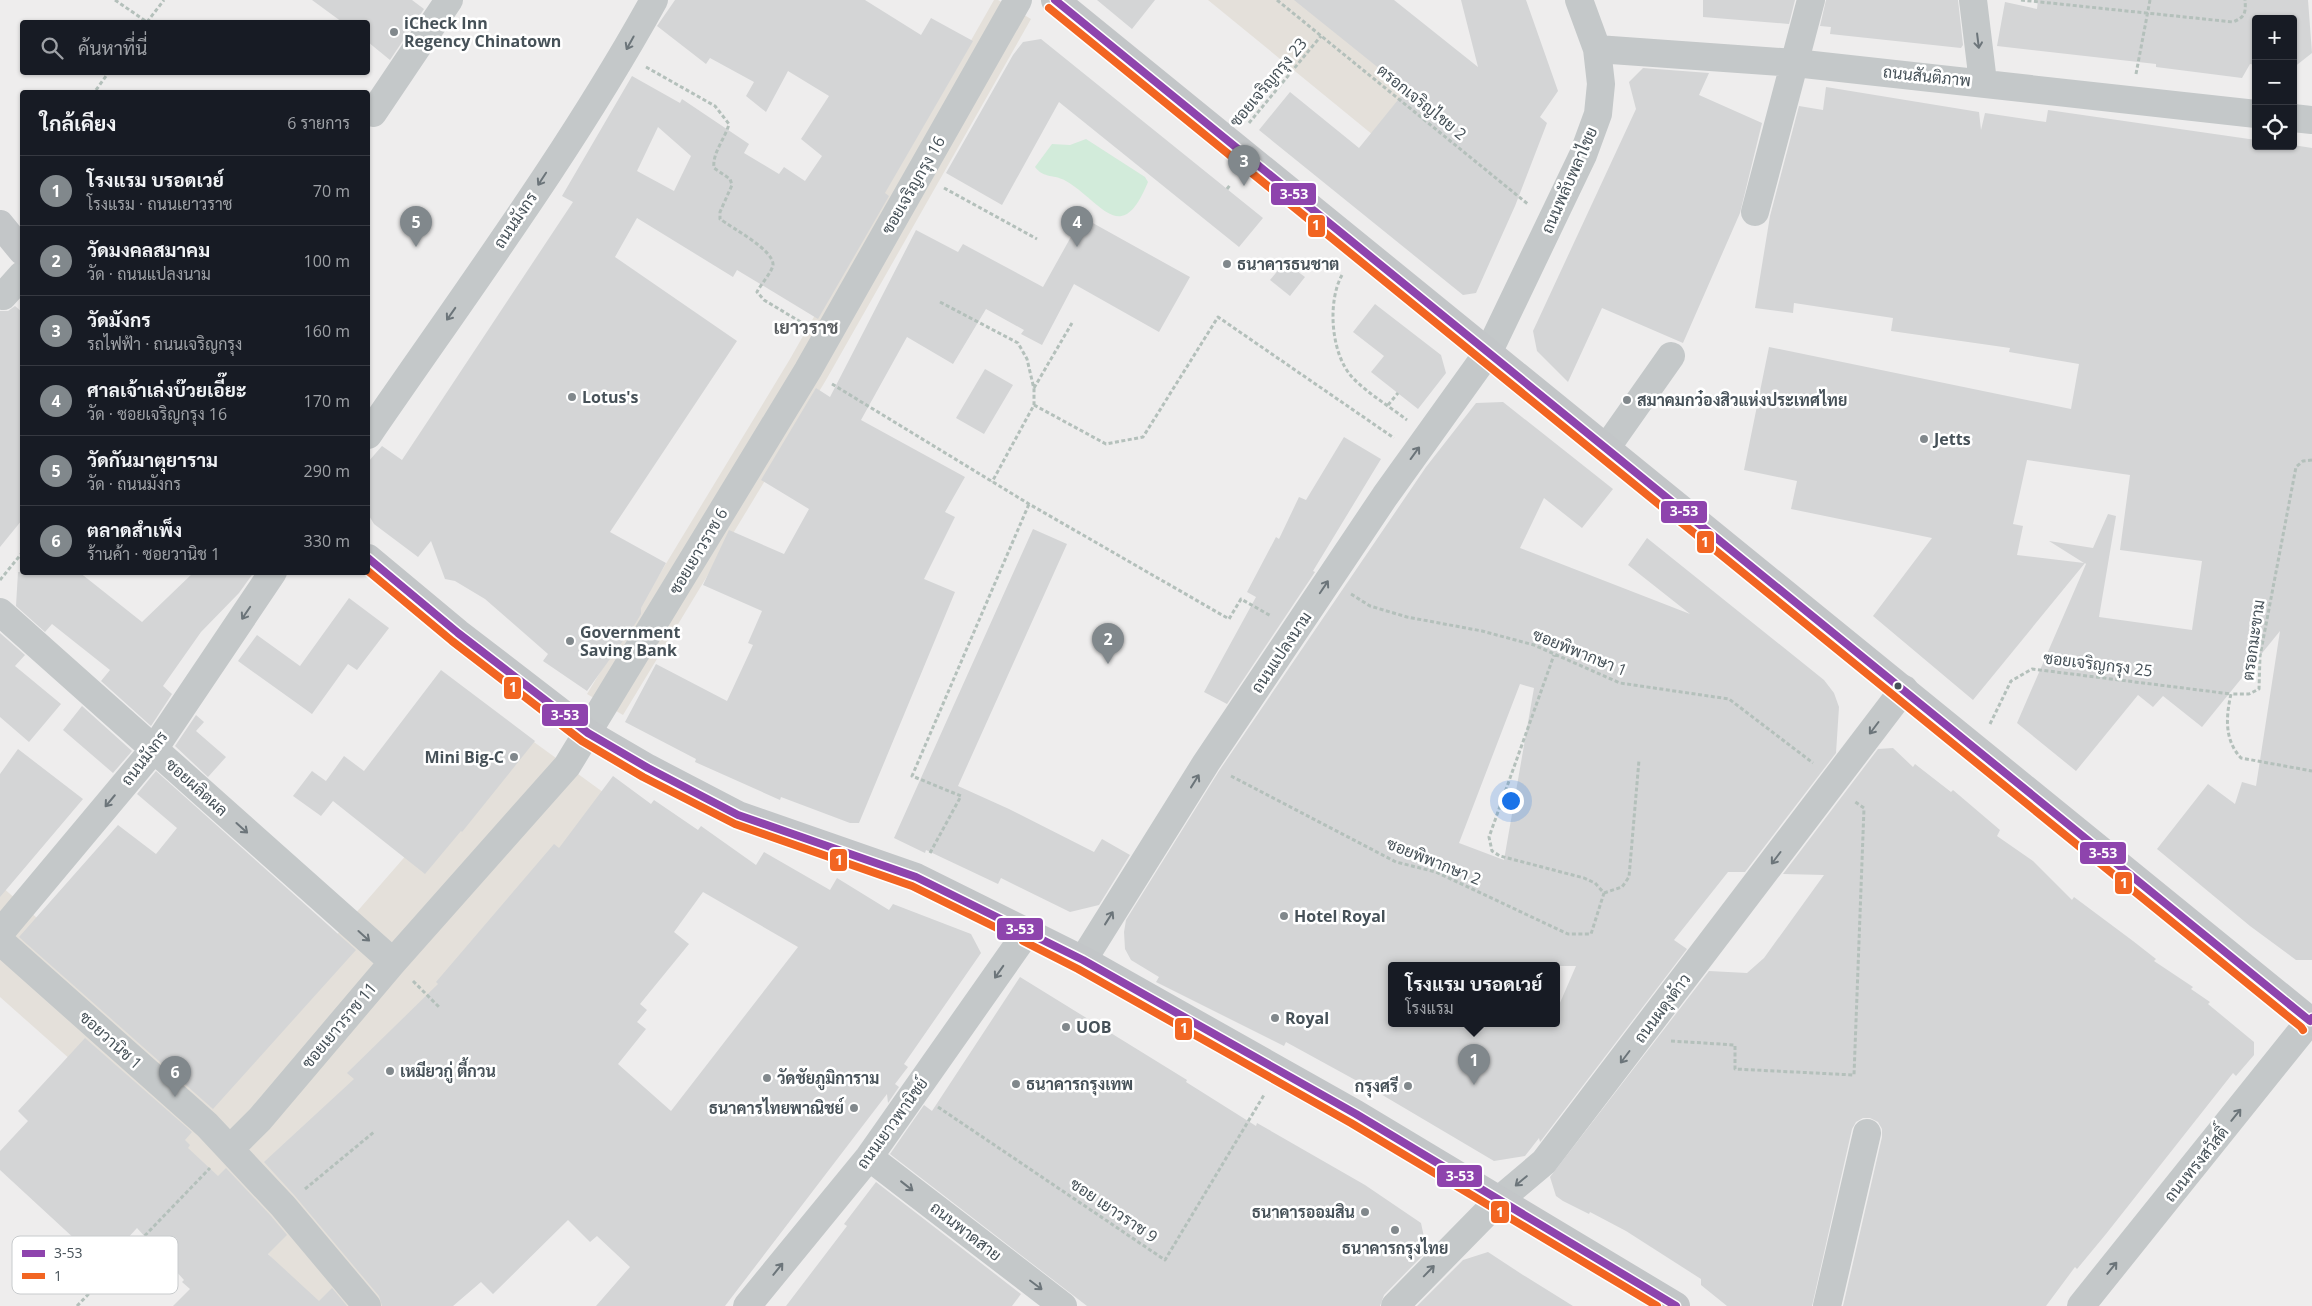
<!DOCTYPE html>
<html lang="th">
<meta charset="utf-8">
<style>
body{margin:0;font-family:"Open Sans",Sarabun,sans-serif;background:#242831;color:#f1f3f6}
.controls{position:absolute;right:15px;top:15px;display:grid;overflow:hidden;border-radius:5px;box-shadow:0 1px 4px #0004}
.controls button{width:45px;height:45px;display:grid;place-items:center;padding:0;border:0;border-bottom:1px solid #363941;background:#171b24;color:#f1f3f6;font:25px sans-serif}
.you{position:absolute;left:1510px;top:800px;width:18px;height:18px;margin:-12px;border:4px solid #fff;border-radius:50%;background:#1a73e8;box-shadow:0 0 0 8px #1a73e833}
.badge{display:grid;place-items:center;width:32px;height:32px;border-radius:50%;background:#81888c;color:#fff;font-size:16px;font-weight:700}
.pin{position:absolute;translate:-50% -41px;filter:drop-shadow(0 1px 2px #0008)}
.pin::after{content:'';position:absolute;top:26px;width:18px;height:15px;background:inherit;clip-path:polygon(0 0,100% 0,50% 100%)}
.popup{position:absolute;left:1388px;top:962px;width:172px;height:65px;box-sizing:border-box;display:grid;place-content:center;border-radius:5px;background:#171b24;filter:drop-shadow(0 1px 4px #0005);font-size:16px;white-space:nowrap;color:#9ea1a6}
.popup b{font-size:19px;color:#f1f3f6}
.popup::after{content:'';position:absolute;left:50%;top:100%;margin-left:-10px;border:10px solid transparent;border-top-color:#171b24}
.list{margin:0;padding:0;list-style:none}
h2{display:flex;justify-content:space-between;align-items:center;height:65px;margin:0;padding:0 20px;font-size:21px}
h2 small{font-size:16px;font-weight:400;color:#9ea1a6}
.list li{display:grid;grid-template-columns:32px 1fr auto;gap:15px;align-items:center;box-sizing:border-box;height:70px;padding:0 20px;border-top:1px solid #363941}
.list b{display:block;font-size:19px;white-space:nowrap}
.list p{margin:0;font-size:16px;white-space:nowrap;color:#9ea1a6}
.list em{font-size:16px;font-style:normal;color:#9ea1a6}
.icon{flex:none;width:28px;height:28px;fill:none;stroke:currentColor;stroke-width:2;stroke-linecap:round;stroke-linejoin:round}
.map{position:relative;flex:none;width:2312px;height:1306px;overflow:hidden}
.search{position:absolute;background:#171b24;box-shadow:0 1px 4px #0004;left:20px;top:20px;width:350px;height:55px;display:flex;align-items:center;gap:12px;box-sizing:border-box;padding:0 18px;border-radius:5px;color:#9ea1a6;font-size:19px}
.panel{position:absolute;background:#171b24;box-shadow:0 1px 4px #0004;left:20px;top:90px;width:350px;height:485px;border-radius:5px}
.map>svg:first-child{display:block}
.commercial{fill:#e4e0da}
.green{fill:#d2ebda}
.building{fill:#d4d5d6;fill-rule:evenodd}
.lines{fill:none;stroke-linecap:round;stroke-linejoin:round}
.path{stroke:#b4c0bb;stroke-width:3;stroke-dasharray:4 2.5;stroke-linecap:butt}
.minor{stroke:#c4c8c9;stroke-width:28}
.major{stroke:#c3c6c8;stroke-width:28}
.bus-1-casing{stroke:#fff;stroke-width:11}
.bus-2-casing{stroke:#fff;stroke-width:11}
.bus-1{stroke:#8e44ad;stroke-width:8}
.bus-2{stroke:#f26522;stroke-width:8}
.oneway{stroke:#6c757a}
.poi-dot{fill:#81888c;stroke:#fff;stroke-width:2}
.bus-dot{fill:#465158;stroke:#fff;stroke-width:2}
.labels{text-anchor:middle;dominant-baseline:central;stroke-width:5;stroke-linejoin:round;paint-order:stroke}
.poi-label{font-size:16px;font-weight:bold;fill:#465158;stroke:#fff;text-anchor:start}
.street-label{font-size:16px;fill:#465158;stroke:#fff}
.neighbourhood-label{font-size:18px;font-weight:bold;fill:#595d60;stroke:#fff}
.key{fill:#fff;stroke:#c8cbcd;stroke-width:1}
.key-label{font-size:14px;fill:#465158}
.line-badge{stroke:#fff;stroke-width:2}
.badge-label{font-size:14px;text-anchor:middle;font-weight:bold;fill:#fff}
</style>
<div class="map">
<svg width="2312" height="1306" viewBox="0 0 2312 1306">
<rect width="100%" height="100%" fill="#eeeded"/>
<!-- commercial -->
<path class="commercial" d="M994 0H998L1031 19 826 380 623 715 587 694 790 359Z
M1208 0H1339L1448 90 1395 153Z
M516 729 618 803 422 1306H312L252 1234 178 1155 0 997V885L214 1076Z"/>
<!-- green -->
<path class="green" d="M1086 139 1145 177 1148 182C1121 248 1102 202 1066 181 1055 174 1044 179 1035 167L1052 144 1070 145Z"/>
<!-- building -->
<path class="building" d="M312 0H412L424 9 390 60 368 42V22H342Z
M675 0H865L921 35 931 18 973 41 885 193 889 196 818 319 737 270 733 277 637 218 615 257 737 341 610 532 666 563 641 608V614L635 624 587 691 543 661 548 654 485 599 455 581 445 579 431 541 418 557 374 524 368 514V462L382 446 402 460 573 202 562 196 632 76 680 103 682 99 749 144 744 153 779 174 784 167 805 181 822 156 801 139 829 96 788 71 766 112 746 96 754 82 710 58 706 64 657 26ZM658 127 691 156 674 191 637 171Z
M1097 0H1155L1132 29Z
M1294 0H1394L1478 67 1461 0H1526L1558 91 1540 117 1547 123 1515 206 1476 293 1463 295 1259 130 1290 92 1359 148 1406 90Z
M1703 0H1795L1789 24 1703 17Z
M1826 0H1958L1963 45 1961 48 1830 34 1831 27 1820 26Z
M2038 0H2308L2312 53 2293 68V19H2256V65L2250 64 2242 78 2156 67V64L1997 46 2005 2 2037 9Z
M1041 39 1263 218 1239 247 1059 102 1002 205 946 173 1013 55 1023 42Z
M1643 68 1709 73 1699 95 1762 123 1740 213 1683 343 1602 308 1568 382 1537 351 1533 331 1636 109 1629 82Z
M1826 87 1979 112 1981 130 1985 113 2046 122 2048 110 2256 140V146L2293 145 2312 148V960H2296L2250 926 2157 849 2208 784 2235 804 2242 782 2256 786 2280 631 2202 727 2163 696 2153 707 2138 695 2076 771 2017 723 2086 564 2085 563 1973 700 1873 616 1932 538 1791 509 1797 481 1744 470 1769 347 2071 409 2079 364 2009 352 2010 348 1891 331 1893 318 1794 303 1793 313 1755 308 1770 216 1799 106 1823 110ZM2027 460 2130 475 2120 550 2202 561 2192 630 2099 617 2116 516 2108 514 2093 548 2049 541 2084 563 2017 555 2023 526 2013 524Z
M1082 217 1190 277 1159 332 1074 284 1042 345 1021 334 1024 330 986 309 953 364 907 337 861 420 965 477 945 512 955 517 924 579 955 592 859 823H850L781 797 780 800 695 762 696 759 625 722 656 664 727 701 753 645 748 643 762 611 703 585 729 530 784 554 809 509 761 480 816 388 830 397 916 230 958 252 963 244 1043 287Z
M1285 262 1305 277 1290 296 1270 280Z
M1375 304 1441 355 1446 373 1418 409 1371 372 1384 356 1353 332Z
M15 306 22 312V520L0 547V311H8Z
M985 369 1013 385 984 434 956 418Z
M1503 402 1613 489 1582 528 1544 498 1520 548 1690 614 1628 565 1647 538 1824 680 1834 693 1839 707 1836 753 1745 872H1728L1674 940 1687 949 1540 1142 1539 1138 1525 1156 1494 1161 1379 1093 1286 1042 1284 1046 1156 982 1159 977 1131 960 1125 949 1124 932 1126 920 1219 771 1426 467 1476 403ZM1520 684 1534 688 1504 860 1459 843ZM1392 966H1576L1556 1012V1024H1392Z
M1344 437 1381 459 1313 571 1315 572 1227 704 1204 692 1256 597 1247 592 1276 537 1279 539 1299 497 1306 500Z
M1033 529 1067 544 958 786 1009 809 1094 852 1102 839 1130 855 1099 905 1070 912 1001 878 998 884 926 850 925 853 894 838Z
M18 572H79L142 622 194 572H254L239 593 201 632 163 686 172 694 151 726 101 681 110 670 52 624 45 632 16 606Z
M349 598 389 628 357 670 348 664 312 714 238 661 257 635 300 666Z
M0 633 25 655 15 666 61 704 29 742 0 717Z
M441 670 535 741 462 832 461 831 425 874 333 801 321 816 293 796 312 771 326 781 344 756 364 771Z
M82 706 132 751 113 773 63 730Z
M196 715 204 722 196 731 226 757 208 777 175 746Z
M1893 748 1913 767 1915 764 1951 792 1953 790 2000 830 1997 836 2033 861 2072 900 2074 897 2133 941 2156 959 2154 961 2193 987 2191 989 2210 1002 2208 1004 2254 1042V1055L2236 1076 2233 1073 2106 1234 2077 1269 2075 1267 2046 1306H1843L1882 1137V1129L1878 1122 1870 1118H1863L1856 1122 1852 1129 1812 1306H1727L1701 1285V1279L1626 1231 1590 1212 1589 1214 1563 1201 1556 1196 1550 1177 1709 971 1747 973 1764 958 1824 875 1783 874 1878 749Z
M18 749 83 799 0 897V774Z
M156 771 356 950 213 1109 19 937 118 825 156 854 177 828 137 794Z
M613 776 651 804 654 800 698 830 701 826 756 865 764 852 830 890 837 878 889 910 893 904 971 934 981 953 904 1064 908 1067 895 1084 899 1087 888 1103 887 1094 725 1306H596L630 1267 597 1236 590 1242 568 1220 493 1294 481 1282 453 1306H382L379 1296 295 1196 264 1162 354 1079 347 1073 438 984 436 982 554 844 559 848ZM703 892 798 947 671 1111 618 1064 646 1029 637 1022 647 1010 640 1004 689 944 674 932Z
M1020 977 1187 1080 1186 1082 1256 1126 1257 1123 1365 1185 1421 1223 1427 1251 1384 1295 1380 1306H1087L890 1154 924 1105 932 1111Z
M85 1038 192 1132 185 1140 190 1145 188 1148 218 1176 226 1168 271 1216 287 1235 268 1254 319 1301 332 1288 347 1306H173L190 1289 182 1282 184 1280 137 1228 103 1265 0 1170V1151L28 1121 18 1111Z
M876 1182 1021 1294 1012 1306H786L847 1226 844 1224Z
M1488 1252 1523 1275 1573 1306H1417L1463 1260Z"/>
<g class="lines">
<!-- path -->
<path class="path" d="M115 0 147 22
M1277 0 1529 205
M2021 0 2233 22C2245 17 2246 13 2245 0
M147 22 164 0
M646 67 715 106 729 124C725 139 712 153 714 168L730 179 732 185 720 212V219C732 228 774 250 773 265 772 272 761 284 757 292L764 300 804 324
M2136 74 2150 0
M96 90 109 72
M1249 123 1321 36
M944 188 1037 239
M1227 189 1230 185
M1342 275C1327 302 1331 354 1352 377 1367 393 1389 406 1407 420
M940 302 1018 343 1027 359 1034 389V405L992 482
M832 384 1029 504 1229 619 1241 599 1271 616
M1034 388 1072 323
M1034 405 1106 444 1143 437 1218 317 1394 438
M1388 405 1398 393
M2312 460 2303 461 2296 467 2260 656 2259 689 2249 694H2231C2226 716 2224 740 2241 758L2312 771
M0 580 22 553
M1351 594 1370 606 1407 617 1482 631 1534 645 1620 683 1729 699 1813 763
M1990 724 2011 681 2032 669 2231 694
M1231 776 1396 862 1436 872 1568 934H1591L1604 893 1595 883 1584 878 1500 856 1492 851 1489 837 1554 655
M930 853 961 796 912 776 1029 504
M1604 893 1622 887 1629 877 1639 760
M413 981 439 1007
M1671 1041 1735 1045V1069L1854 1075 1864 808 1854 801
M938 1107 1165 1260 1264 1095
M305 1189 374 1132
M77 1306 210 1168"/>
<!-- minor -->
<path class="minor" d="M1973 0 1983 82
M1597 49 1795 63 2256 114
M373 113 449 0
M2293 118 2312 120
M1755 212 1811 0
M3 296 22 275
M368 435C466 292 570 152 654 0
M1607 447 1671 356
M0 612 393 962
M0 933 154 749 273 572
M0 941 207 1125 283 1206 367 1306
M1083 960 1206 763 1385 496 1489 351 1583 155 1598 114 1601 84 1597 49 1579 0
M230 1149 260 1119 393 962 567 766 808 370 1018 0
M869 1157 1063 1306
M747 1306 869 1157 1027 932
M1395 1306 1498 1201 1544 1162 1904 689
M1827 1306 1867 1133
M2081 1306 2312 1018"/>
<!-- major -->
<path class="major" d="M1055 0 2312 1022
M0 224 22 251
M368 558 458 633 588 733 648 768 738 815 916 877 1083 960 1356 1114 1676 1306"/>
<!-- bus-1 casing -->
<g class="bus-1-casing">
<path id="bus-1" d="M1055 0 2310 1021 2312 1018
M368 558 458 633 588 733 648 768 738 815 916 877 1083 960 1356 1114 1676 1306"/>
</g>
<!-- bus-2 casing -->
<g class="bus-2-casing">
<path id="bus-2" d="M1049 8 2301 1027 2303 1030
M368 571 452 641 582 741 643 777 735 824 912 886 1009 934
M1023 941 1078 969 1351 1123 1657 1306"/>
</g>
<!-- bus-1 -->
<use href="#bus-1" class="bus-1"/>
<!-- bus-2 -->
<use href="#bus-2" class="bus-2"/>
</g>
<!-- one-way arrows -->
<defs><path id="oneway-shaft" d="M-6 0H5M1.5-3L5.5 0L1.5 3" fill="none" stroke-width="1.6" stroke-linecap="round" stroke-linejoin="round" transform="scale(1.25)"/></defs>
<g class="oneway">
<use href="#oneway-shaft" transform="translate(1978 41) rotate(83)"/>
<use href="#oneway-shaft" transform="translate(630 43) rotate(119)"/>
<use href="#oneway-shaft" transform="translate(542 179) rotate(123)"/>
<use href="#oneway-shaft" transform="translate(451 314) rotate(125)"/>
<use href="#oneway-shaft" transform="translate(1415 453) rotate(-54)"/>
<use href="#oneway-shaft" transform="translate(1324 587) rotate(-56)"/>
<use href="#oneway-shaft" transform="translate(246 613) rotate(124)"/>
<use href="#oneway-shaft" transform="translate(1874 728) rotate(127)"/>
<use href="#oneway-shaft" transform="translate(1195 781) rotate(-58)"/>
<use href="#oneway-shaft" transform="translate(110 801) rotate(130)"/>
<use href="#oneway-shaft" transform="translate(242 828) rotate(42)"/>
<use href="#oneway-shaft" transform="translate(1776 858) rotate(127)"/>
<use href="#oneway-shaft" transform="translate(1109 918) rotate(-58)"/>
<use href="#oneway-shaft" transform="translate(364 936) rotate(42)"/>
<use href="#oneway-shaft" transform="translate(999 972) rotate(125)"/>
<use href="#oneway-shaft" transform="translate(1625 1057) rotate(127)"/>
<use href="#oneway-shaft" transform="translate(2236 1115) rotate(-51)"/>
<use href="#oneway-shaft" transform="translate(1521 1181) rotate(140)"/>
<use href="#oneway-shaft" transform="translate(907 1186) rotate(38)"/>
<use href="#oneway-shaft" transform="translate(2112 1268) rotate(-51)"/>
<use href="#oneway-shaft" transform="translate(778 1269) rotate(-51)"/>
<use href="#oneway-shaft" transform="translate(1429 1271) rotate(-46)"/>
<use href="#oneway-shaft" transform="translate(1036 1285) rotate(37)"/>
</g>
<!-- markers -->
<g class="poi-dot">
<circle cx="394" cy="32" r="5"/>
<circle cx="1227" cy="264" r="5"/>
<circle cx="572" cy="397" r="5"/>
<circle cx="1627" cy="400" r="5"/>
<circle cx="1924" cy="439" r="5"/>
<circle cx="570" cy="641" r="5"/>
<circle cx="514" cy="757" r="5"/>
<circle cx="1284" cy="916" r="5"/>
<circle cx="1275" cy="1018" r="5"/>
<circle cx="1066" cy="1027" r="5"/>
<circle cx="390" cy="1071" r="5"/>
<circle cx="767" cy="1078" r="5"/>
<circle cx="1016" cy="1084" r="5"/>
<circle cx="1408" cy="1086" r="5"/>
<circle cx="854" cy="1108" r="5"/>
<circle cx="1365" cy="1212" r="5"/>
<circle cx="1395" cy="1230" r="5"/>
</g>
<circle class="bus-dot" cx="1898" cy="686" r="4.5"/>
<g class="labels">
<!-- poi labels -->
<g class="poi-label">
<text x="404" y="23">iCheck Inn<tspan x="404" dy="18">Regency Chinatown</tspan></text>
<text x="1237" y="264">ธนาคารธนชาต</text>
<text x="582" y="397">Lotus's</text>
<text x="1637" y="400">สมาคมกว๋องสิวแห่งประเทศไทย</text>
<text x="1934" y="439">Jetts</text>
<text x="580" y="632">Government<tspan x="580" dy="18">Saving Bank</tspan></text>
<text x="504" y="757" text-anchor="end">Mini Big-C</text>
<text x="1294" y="916">Hotel Royal</text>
<text x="1285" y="1018">Royal</text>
<text x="1076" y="1027">UOB</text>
<text x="400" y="1071">เหมียวกู่ ตี้กวน</text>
<text x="777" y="1078">วัดชัยภูมิการาม</text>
<text x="1026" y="1084">ธนาคารกรุงเทพ</text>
<text x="1398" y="1086" text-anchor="end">กรุงศรี</text>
<text x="844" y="1108" text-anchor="end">ธนาคารไทยพาณิชย์</text>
<text x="1355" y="1212" text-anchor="end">ธนาคารออมสิน</text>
<text x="1395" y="1248" text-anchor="middle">ธนาคารกรุงไทย</text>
</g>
<!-- street labels -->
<g class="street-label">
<text transform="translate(1927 76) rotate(6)">ถนนสันติภาพ</text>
<text transform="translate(1268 82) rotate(-50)">ซอยเจริญกรุง 23</text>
<text transform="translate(1422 102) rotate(39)">ตรอกเจริญไชย 2</text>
<text transform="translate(1569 180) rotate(-66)">ถนนพลับพลาไชย</text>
<text transform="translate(913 185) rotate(-60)">ซอยเจริญกรุง 16</text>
<text transform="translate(515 220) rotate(-56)">ถนนมังกร</text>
<text transform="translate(698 551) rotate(-59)">ซอยเยาวราช 6</text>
<text transform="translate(2253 640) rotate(-82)">ตรอกมะขาม</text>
<text transform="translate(1281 652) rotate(-56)">ถนนแปลงนาม</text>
<text transform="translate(1580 652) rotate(22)">ซอยพิพากษา 1</text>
<text transform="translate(2098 664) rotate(7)">ซอยเจริญกรุง 25</text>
<text transform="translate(144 758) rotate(-52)">ถนนมังกร</text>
<text transform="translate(197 787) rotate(42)">ซอยผลิตผล</text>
<text transform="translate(1434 861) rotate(22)">ซอยพิพากษา 2</text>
<text transform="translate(1662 1008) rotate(-53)">ถนนผดุงด้าว</text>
<text transform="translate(339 1025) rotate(-50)">ซอยเยาวราช 11</text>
<text transform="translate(111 1040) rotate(42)">ซอยวานิช 1</text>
<text transform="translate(892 1123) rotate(-54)">ถนนเยาวพานิชย์</text>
<text transform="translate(2196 1164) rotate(-51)">ถนนทรงสวัสดิ์</text>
<text transform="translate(1114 1210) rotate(34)">ซอย เยาวราช 9</text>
<text transform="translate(966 1231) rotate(38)">ถนนพาดสาย</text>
</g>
<!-- neighbourhood labels -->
<g class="neighbourhood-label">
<text x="806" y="327">เยาวราช</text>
</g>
</g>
<!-- legend -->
<rect x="12" y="1236" width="166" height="58" rx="8" class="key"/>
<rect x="22" y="1250" width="23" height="7" fill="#8e44ad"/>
<rect x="22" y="1273" width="23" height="6" fill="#f26522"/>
<g class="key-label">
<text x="54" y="1258">3-53</text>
<text x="54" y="1281">1</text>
</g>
<g class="line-badge">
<rect x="1270" y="182" width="47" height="24" rx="5" fill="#8e44ad"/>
<rect x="1307" y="214" width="19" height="24" rx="5" fill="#f26522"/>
<rect x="1660" y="500" width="48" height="24" rx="5" fill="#8e44ad"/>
<rect x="1696" y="530" width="19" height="24" rx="5" fill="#f26522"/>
<rect x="503" y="676" width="19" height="24" rx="5" fill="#f26522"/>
<rect x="541" y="703" width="48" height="24" rx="5" fill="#8e44ad"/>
<rect x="2079" y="841" width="48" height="24" rx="5" fill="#8e44ad"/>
<rect x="829" y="848" width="19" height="24" rx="5" fill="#f26522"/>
<rect x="2114" y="871" width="19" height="24" rx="5" fill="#f26522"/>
<rect x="996" y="917" width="48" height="24" rx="5" fill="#8e44ad"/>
<rect x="1174" y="1017" width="19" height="24" rx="5" fill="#f26522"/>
<rect x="1436" y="1164" width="47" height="24" rx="5" fill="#8e44ad"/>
<rect x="1490" y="1200" width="20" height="24" rx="5" fill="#f26522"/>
</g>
<g class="badge-label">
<text x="1294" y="199">3-53</text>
<text x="1316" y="230">1</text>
<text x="1684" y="516">3-53</text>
<text x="1705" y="547">1</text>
<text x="513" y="692">1</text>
<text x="565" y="720">3-53</text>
<text x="2103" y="858">3-53</text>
<text x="839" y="865">1</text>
<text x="2124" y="888">1</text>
<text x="1020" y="934">3-53</text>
<text x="1184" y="1033">1</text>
<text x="1460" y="1181">3-53</text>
<text x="1500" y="1217">1</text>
</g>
</svg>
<div class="controls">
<button>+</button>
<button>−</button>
<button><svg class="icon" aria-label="locate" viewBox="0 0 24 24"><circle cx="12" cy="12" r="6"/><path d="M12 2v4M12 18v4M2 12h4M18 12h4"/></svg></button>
</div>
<div class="you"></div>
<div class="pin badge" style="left:1474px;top:1085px">1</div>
<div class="popup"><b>โรงแรม บรอดเวย์</b>โรงแรม</div>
<div class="pin badge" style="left:1108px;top:664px">2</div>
<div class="pin badge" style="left:1244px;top:186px">3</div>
<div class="pin badge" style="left:1077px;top:247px">4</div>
<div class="pin badge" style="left:416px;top:247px">5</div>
<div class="pin badge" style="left:175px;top:1097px">6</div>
<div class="search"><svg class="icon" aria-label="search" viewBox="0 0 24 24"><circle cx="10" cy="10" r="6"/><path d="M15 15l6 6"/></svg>ค้นหาที่นี่</div>
<section class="panel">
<h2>ใกล้เคียง<small>6 รายการ</small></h2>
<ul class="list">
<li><span class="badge">1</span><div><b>โรงแรม บรอดเวย์</b><p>โรงแรม · ถนนเยาวราช</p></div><em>70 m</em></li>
<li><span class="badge">2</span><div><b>วัดมงคลสมาคม</b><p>วัด · ถนนแปลงนาม</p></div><em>100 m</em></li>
<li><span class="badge">3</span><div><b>วัดมังกร</b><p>รถไฟฟ้า · ถนนเจริญกรุง</p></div><em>160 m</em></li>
<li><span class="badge">4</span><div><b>ศาลเจ้าเล่งบ๊วยเอี๊ยะ</b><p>วัด · ซอยเจริญกรุง 16</p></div><em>170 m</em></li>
<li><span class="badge">5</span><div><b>วัดกันมาตุยาราม</b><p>วัด · ถนนมังกร</p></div><em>290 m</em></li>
<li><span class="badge">6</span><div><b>ตลาดสำเพ็ง</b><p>ร้านค้า · ซอยวานิช 1</p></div><em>330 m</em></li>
</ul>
</section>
</div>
